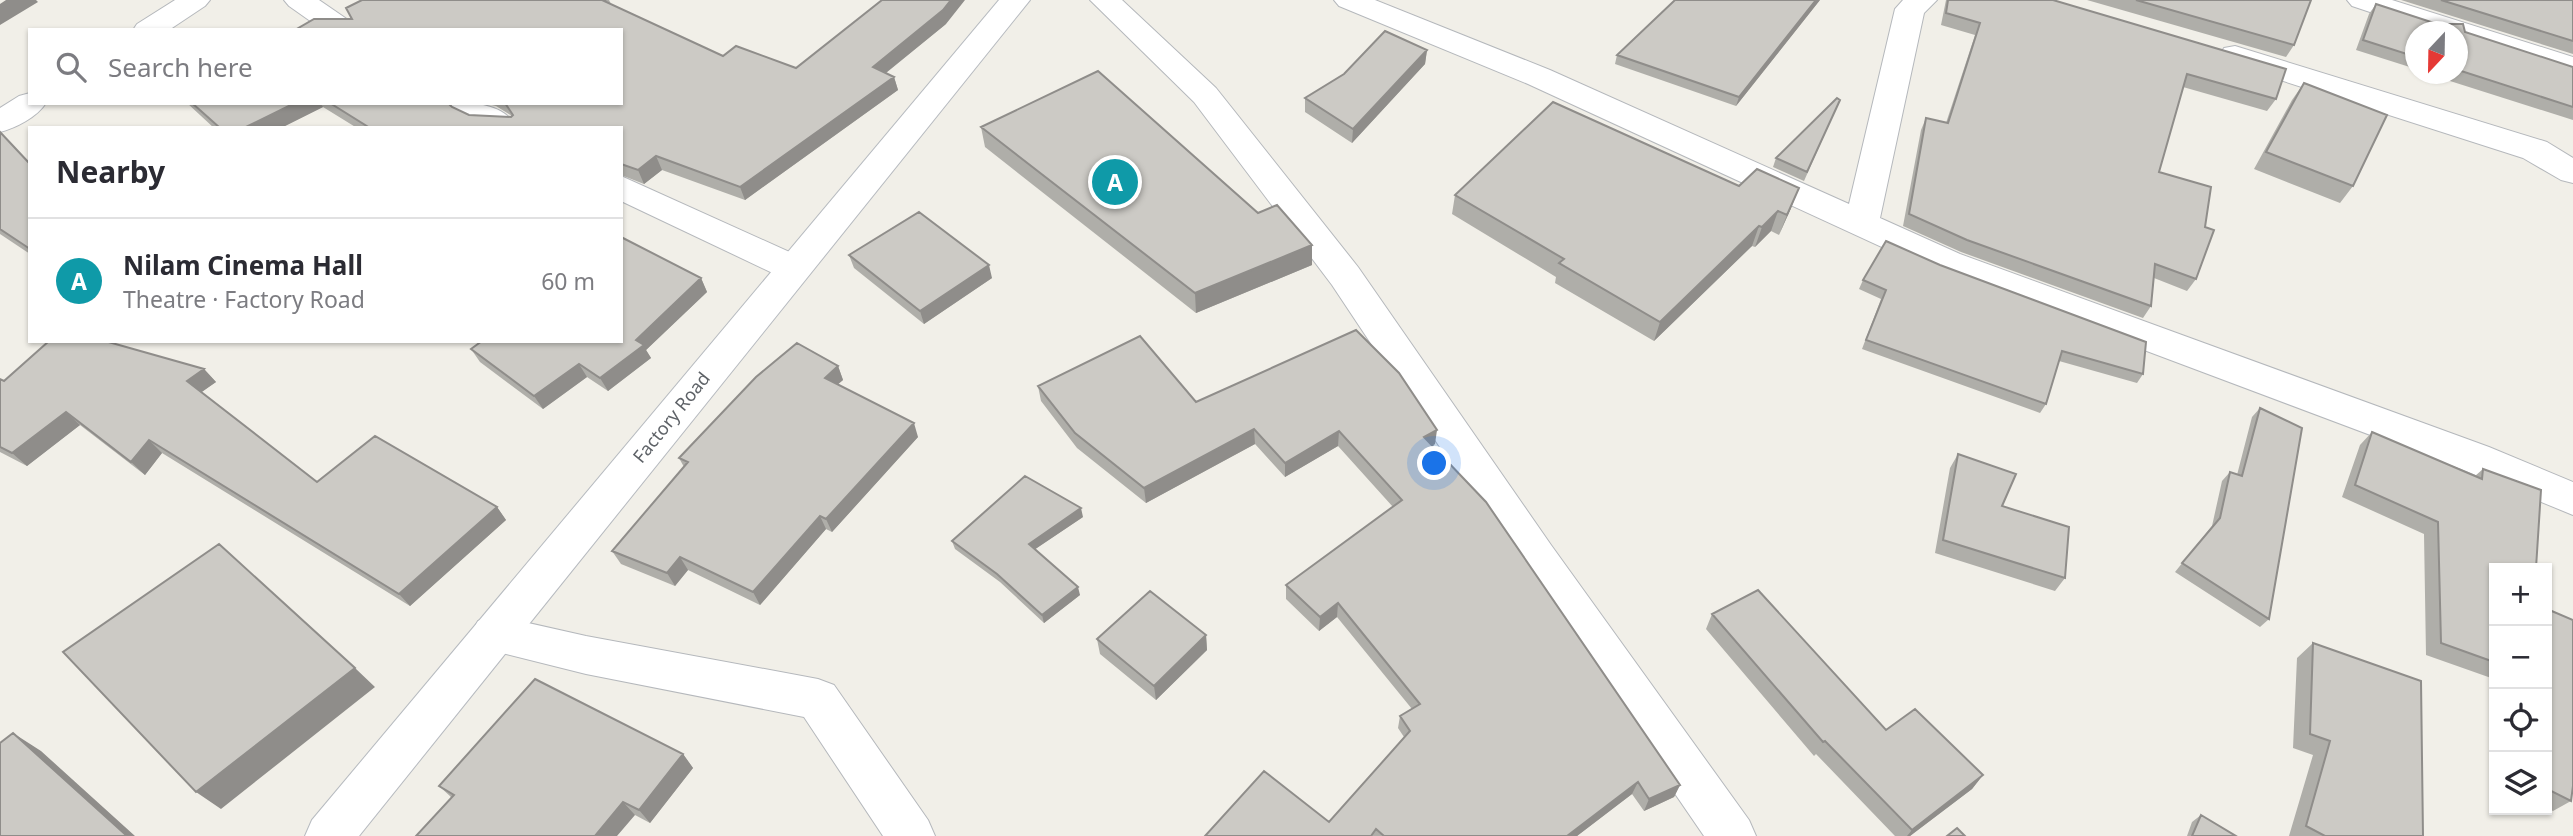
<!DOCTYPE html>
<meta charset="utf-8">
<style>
body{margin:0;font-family:"Noto Sans",sans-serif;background:#f2f2f3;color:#2b2b33}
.controls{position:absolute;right:21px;bottom:21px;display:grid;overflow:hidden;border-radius:0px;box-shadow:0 2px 5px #0004}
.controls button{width:63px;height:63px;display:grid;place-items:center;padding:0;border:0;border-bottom:2px solid #e1e1e2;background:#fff;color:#2b2b33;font:35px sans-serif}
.compass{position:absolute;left:2405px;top:21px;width:63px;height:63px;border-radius:50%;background:#fff;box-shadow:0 2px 5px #0004;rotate:202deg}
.you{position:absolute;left:1435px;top:464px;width:24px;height:24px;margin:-18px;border:5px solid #fff;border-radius:50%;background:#1a73e8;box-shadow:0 0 0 10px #1a73e833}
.badge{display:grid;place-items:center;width:46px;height:46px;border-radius:50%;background:#0b8043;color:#fff;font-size:23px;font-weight:700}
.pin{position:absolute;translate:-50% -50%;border:4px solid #fff;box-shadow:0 2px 7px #0006}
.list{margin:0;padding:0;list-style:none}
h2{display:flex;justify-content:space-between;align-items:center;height:91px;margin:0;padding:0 28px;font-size:30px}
h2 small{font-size:23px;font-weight:400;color:#7c7c81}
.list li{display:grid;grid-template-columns:46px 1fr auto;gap:21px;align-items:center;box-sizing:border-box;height:126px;padding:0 28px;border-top:2px solid #e1e1e2}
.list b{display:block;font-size:26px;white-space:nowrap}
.list p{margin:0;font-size:23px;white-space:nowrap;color:#7c7c81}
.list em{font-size:23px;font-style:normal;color:#7c7c81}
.icon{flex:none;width:38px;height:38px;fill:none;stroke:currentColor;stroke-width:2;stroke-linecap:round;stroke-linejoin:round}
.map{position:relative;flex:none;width:2573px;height:836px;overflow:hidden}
.search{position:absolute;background:#fff;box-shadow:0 2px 5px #0004;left:28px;top:28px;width:595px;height:77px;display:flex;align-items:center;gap:18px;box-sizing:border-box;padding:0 24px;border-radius:0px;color:#7c7c81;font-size:26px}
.panel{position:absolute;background:#fff;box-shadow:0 2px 5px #0004;left:28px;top:126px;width:595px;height:217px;border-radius:0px}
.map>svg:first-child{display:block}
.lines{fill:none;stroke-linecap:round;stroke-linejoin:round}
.minor-casing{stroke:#b5b8bc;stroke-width:2}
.secondary-casing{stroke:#b6babf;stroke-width:2}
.minor{fill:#fff;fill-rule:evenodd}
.secondary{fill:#fff;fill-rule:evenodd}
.wall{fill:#afaea9}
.shaded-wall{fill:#8f8d8a}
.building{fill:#cccac5;stroke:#8f8d8a;stroke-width:2}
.labels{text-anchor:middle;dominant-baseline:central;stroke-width:5;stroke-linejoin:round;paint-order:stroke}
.street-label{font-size:18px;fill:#5f6368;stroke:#fff}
</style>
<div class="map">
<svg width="2573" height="836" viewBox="0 0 2573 836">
<rect width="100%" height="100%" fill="#f1efe8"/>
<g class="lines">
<!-- minor casing -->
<g class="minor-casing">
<path id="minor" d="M175 0H210L205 6 169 30H133L137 24Z
M284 0H319L354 24 358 30H323L289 6Z
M1090 0H1122L1216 88 1358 267 1551 545 1749 820 1756 836H1704L1521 569 1332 285 1194 102Z
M1334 0H1375L1550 70 1849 204 1895 9 1903 0H1937L1924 13 1880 218 1960 254 2489 447 2573 482V515L2461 469 1936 272 1528 84 1339 6Z
M2347 0H2392L2573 57V77L2458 40V32H2430L2352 6Z
M2235 46 2547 142 2573 158V183L2561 180 2523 158 2224 62 2220 55 2224 48Z
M30 93V103H46C37 117 16 128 0 132V108L19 96Z
M446 103C473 103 502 102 518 128 490 128 463 130 446 103Z
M621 176 805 259 811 268 805 277 793 281 781 277 621 201Z
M493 615 586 636 818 679 834 685 928 820 935 836H883L804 717 586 674 478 647 471 634 478 621Z"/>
</g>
<!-- secondary casing -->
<g class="secondary-casing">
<path id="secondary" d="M999 0H1030L359 836H305L312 820Z"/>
</g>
<!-- minor -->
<use href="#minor" class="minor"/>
<!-- secondary -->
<use href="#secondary" class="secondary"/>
</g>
<!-- wall -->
<path class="wall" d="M362 0H609L611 4 723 56 796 68 946 24 886 73 894 77 898 90 745 200 662 170 644 184 621 175V128H357L323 107 281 128H214L187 103H448L452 107 469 115 511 117 512 116 496 106 484 103H621L352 19Z
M1820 0 1736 106 1615 64 1617 55Z
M1946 0H2053L2276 99 2267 111 2183 87 2159 172 2196 279 2187 291 2154 278 2151 306 2143 318 1961 252 1903 226 1921 130 1926 118 1946 123 1975 35 1941 25Z
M2087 0H2311L2294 45 2286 57Z
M2401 0H2573V54Z
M2376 4 2573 67V120L2428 74H2458V32H2416V69L2356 50 2369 14Z
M1427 50 1425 64 1352 143 1305 112V98L1344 74Z
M2304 83 2353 186 2340 203 2254 169 2292 100Z
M1836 109 1804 181 1773 167 1776 158Z
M981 127 1258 213 1312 265 1196 313 985 147Z
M0 132 30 164V254L0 234Z
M1739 186 1791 208 1779 235 1771 231 1755 247 1752 246 1654 341 1555 283 1556 277 1452 214 1455 195Z
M849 255 992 278 924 324 854 268Z
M701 278 707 292 646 350 651 358 608 391 587 377 543 409 480 362 471 349Z
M1863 280 2143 374 2137 383 2059 361 2046 404 2040 413 1862 349 1881 299 1859 289Z
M838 366 843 380 838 384 918 437 832 532 826 529 760 605 688 570 675 586 621 564 612 551 684 467 679 458Z
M204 369 216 382 201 392 317 482 497 507 506 520 410 606 162 453 145 475 80 425 27 466 0 452V379L4 381Z
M1038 386 1196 402 1435 444 1432 446 1680 785 1674 797 1644 811 1632 794 1577 836H1205L1329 822 1404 737 1398 728 1400 716 1412 709 1337 617 1319 631 1286 599V585L1393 507 1338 446 1285 477 1255 444 1146 503 1077 448 1041 401Z
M2260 408 2269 619 2260 627 2175 572 2212 526 2222 481 2230 472 2237 475 2252 417Z
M2372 432 2475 476 2483 469 2494 568V679L2426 655 2424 534 2342 497 2360 445Z
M1958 454 2065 578 2055 591 1935 553 1950 468Z
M1083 517 1035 549 1080 595 1044 623 1000 582 955 549 952 541Z
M2547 609 2571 801 2553 811 2547 808Z
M1712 614 1886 730 1983 775 1972 789 1910 836H1895L1816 754 1814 756 1706 629Z
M1206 635 1207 650 1156 700 1100 654 1097 639Z
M2313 643 2423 836H2289L2313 755 2293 748 2297 658Z
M683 754 693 768 650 823 635 815 451 797 439 786Z
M2201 815 2236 836H2187L2192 822Z"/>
<!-- shaded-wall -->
<path class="shaded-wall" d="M6 0H36L38 2 0 25V4Z
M951 0H965L946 24 877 80 873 67Z
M1816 0H1820L1736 106 1739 97Z
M1427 50 1425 64 1352 143 1353 129Z
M894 77 898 90 745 200 740 187Z
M295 103H320L323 107 281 128H244Z
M656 156 662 170 644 184 638 170Z
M1799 188 1791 208 1779 235 1787 215Z
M1778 211 1771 231 1755 247 1762 227Z
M1759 226 1752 246 1654 341 1660 322Z
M1312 245V265L1196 313 1195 293Z
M989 265 992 278 924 324 920 311Z
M701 278 707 292 646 350 651 358 608 391 600 378 636 340Z
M579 364 587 377 543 409 534 396Z
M838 366 843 380 830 391 825 378Z
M204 369 216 382 199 394 187 381Z
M66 412 80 425 27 466 12 453Z
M914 423 918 437 832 532 826 519Z
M1254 429 1255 444 1146 503 1144 488Z
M1437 430 1435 444 1422 451 1424 437Z
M1339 431 1338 446 1285 477V463Z
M149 440 162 453 145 475 131 462Z
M497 507 506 520 410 606 399 594Z
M1081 508 1083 517 1031 552 1029 544Z
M820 516 826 529 760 605 753 592Z
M680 557 688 570 675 586 667 573Z
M1078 587 1080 595 1044 623 1042 615Z
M1338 603 1337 617 1319 631 1320 617Z
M1206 635 1207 650 1156 700 1154 686Z
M355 668 375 687 221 809 196 792Z
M13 733 41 751 135 836H127Z
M683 754 693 768 650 823 639 810Z
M1983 775 1972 789 1910 836H1907L1912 830Z
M1638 782 1632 794 1577 836H1567Z
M1680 785 1674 797 1644 811 1649 799Z
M623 802 635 815 617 836H595Z"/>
<!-- building -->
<path class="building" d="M362 0H606L604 1 723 56 736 46 796 68 882 0H951L943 10 873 67 894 77 740 187 656 156 638 170 621 164V128H370L330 103H448L452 107 469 115 511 117 513 115 505 103H621V30H295L314 19H352L346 8Z
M1675 0H1816L1739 97 1617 55Z
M1948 0H2053L2286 69 2276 99 2187 74 2159 172 2211 187 2205 227 2214 230 2196 279 2155 264 2151 306 1967 240 1909 214 1926 118 1948 123 1980 23 1946 13Z
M2136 0H2311L2294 45Z
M2441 0H2573V41Z
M2376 4 2437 24H2463L2465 32 2573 67V107L2458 70V32H2416V57L2363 40Z
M1385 31 1427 50 1353 129 1305 98 1344 74Z
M1098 71 1258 213 1277 205 1312 245 1195 293 981 127Z
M2304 83 2387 115 2353 186 2266 152Z
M1837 98 1840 100 1807 172 1776 158Z
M1553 102 1739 186 1757 169 1799 188 1787 215 1778 211 1762 227 1759 226 1660 322 1559 263 1564 259 1455 195Z
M192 103H295L244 128H220Z
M0 132 30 164V249L0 229Z
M919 212 989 265 920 311 849 255Z
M621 237 701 278 636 340 644 345 600 378 579 364 534 396 471 349 482 341H621Z
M1886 241 1940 265 2146 342 2143 374 2062 351 2046 404 1866 340 1886 290 1863 280Z
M1356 330 1399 373 1437 430 1424 437 1486 502 1680 785 1649 799 1638 782 1567 836H1384L1376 829 1371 836H1205L1264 771 1329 822 1410 731 1400 716 1420 704 1338 603 1320 617 1286 585 1402 500 1339 431 1285 463 1254 429 1144 488 1075 433 1038 386 1140 336 1196 402Z
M49 341H105L204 369 187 381 317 482 375 436 497 507 399 594 149 440 131 462 66 412 12 453 0 447V379L4 381Z
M797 343 838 366 825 378 914 423 826 519 820 516 753 592 680 557 667 573 612 551 688 462 679 458 756 377Z
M2260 408 2302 428 2269 619 2182 563 2220 518 2230 472 2242 476Z
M2372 432 2482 479 2483 469 2541 490 2536 568H2494V662L2441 643 2438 522 2355 485Z
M1958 454 2016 474 2002 506 2069 527 2065 578 1943 540Z
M1025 476 1081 508 1029 544 1078 587 1042 615 997 574 952 541Z
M219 544 355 668 196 792 63 652Z
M1758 590 1886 730 1915 709 1983 775 1912 830 1825 741 1823 742 1712 614Z
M1150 591 1206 635 1154 686 1097 639Z
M2547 609 2573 620V786L2571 801 2547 789Z
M2313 643 2421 681 2423 836H2325L2306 826 2330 741 2310 734Z
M535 679 683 754 639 810 623 802 595 836H416L454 795 439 786Z
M13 733 127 836H0V743Z
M2201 815 2236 836H2192Z
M1957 828 1965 836H1947Z"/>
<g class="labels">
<!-- street labels -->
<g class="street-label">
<text transform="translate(671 417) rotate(-51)">Factory Road</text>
</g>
</g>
</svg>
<div class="controls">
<button>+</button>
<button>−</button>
<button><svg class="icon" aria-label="locate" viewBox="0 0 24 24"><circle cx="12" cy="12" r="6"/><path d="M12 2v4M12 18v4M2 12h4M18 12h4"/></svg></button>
<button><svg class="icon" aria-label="layers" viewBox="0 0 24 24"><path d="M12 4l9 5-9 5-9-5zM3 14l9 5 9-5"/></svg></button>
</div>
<svg class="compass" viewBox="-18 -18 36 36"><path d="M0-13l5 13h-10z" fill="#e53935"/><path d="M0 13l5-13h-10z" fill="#7c7c81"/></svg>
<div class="you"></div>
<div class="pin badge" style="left:1115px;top:182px;background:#0f9aa8">A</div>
<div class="search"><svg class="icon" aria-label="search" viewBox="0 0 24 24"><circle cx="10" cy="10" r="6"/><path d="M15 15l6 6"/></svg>Search here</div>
<section class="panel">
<h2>Nearby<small></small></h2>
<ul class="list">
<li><span class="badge" style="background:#0f9aa8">A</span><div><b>Nilam Cinema Hall</b><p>Theatre · Factory Road</p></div><em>60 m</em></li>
</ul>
</section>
</div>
